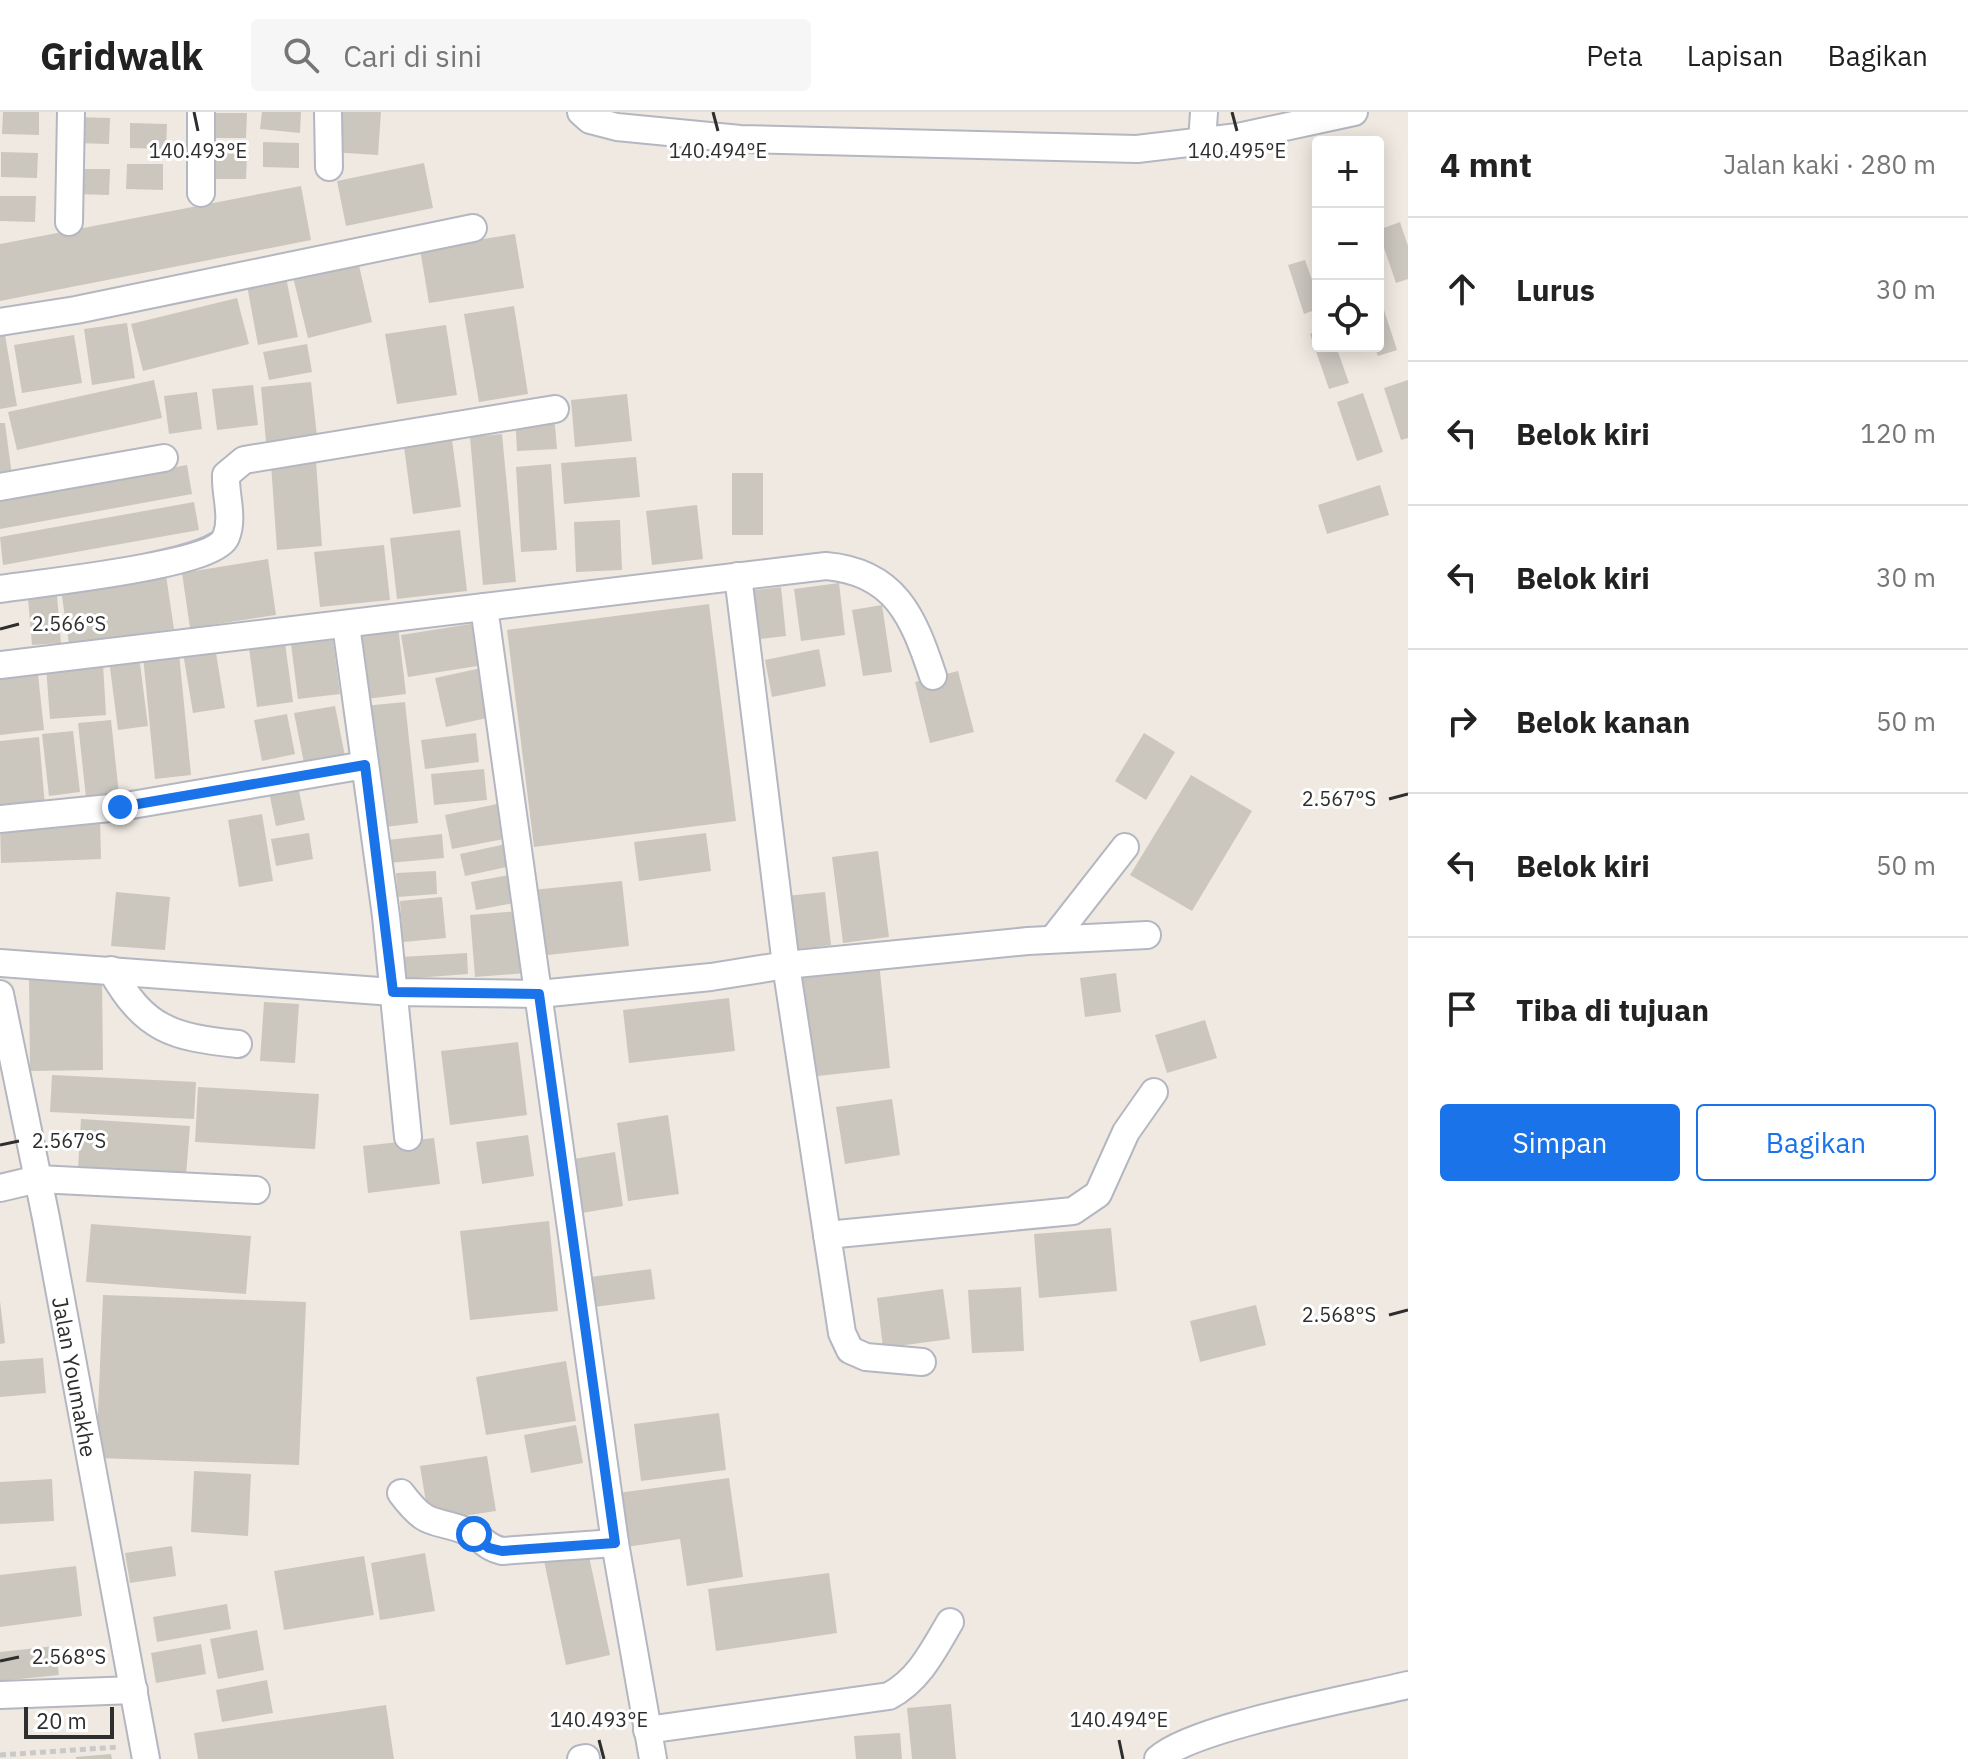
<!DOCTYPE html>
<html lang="id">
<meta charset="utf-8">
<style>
body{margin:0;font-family:"IBM Plex Sans",sans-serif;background:#f6f6f6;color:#222}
.controls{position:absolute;right:24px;top:24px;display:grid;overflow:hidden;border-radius:8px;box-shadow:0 4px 20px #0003}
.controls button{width:72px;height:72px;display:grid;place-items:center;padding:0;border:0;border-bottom:2px solid #e0e0e0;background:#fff;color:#222;font:40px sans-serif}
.scale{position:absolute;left:24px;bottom:20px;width:90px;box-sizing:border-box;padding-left:8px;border:4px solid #2e2e2e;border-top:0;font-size:22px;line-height:28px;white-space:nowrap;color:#2e2e2e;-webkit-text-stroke:6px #fff;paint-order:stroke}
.stop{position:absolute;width:24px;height:24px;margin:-18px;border:6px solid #1a73e8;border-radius:50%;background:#fff}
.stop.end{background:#1a73e8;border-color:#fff;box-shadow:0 2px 8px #0008}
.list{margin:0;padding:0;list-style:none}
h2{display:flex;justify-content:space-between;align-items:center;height:104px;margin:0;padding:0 32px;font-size:34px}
h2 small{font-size:26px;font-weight:400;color:#767676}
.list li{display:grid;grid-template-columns:52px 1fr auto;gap:24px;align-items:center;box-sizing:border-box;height:144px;padding:0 32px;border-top:2px solid #e0e0e0}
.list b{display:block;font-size:30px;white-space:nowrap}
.list em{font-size:26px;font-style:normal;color:#767676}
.actions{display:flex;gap:16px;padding:24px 32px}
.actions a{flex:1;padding:18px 0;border:2px solid #1a73e8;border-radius:8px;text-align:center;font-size:28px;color:#1a73e8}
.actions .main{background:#1a73e8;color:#fff}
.icon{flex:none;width:44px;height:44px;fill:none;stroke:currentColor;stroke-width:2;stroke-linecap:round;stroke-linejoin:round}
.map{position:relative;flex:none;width:1408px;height:1647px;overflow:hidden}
header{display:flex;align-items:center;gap:48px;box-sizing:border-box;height:112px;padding:0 40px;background:#fff;border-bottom:2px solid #e0e0e0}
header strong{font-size:38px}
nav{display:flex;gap:44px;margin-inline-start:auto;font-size:28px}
.search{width:560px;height:72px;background:#f6f6f6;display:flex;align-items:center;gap:20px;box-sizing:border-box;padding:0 28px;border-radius:8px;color:#767676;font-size:30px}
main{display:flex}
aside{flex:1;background:#fff}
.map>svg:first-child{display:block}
.building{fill:#cbc7bf}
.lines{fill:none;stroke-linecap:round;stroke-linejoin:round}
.minor-casing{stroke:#b4b7c1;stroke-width:30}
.path{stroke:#c9c9c9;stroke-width:5;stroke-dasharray:6 4;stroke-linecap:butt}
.minor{stroke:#fff;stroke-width:26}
.route{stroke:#1a73e8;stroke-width:10}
.ticks{fill:none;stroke:#2e2e2e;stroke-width:3}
.labels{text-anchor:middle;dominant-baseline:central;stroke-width:6;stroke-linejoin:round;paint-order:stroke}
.street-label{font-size:22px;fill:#2e2e2e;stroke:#fff}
.ticks-label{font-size:20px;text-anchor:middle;fill:#2e2e2e;stroke:#fff;stroke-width:6;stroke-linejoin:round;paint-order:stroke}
</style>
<header>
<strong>Gridwalk</strong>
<div class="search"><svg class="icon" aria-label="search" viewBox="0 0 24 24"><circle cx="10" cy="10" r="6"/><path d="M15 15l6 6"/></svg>Cari di sini</div>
<nav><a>Peta</a><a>Lapisan</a><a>Bagikan</a></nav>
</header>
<main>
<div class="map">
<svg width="1408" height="1647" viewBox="0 0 1408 1647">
<rect width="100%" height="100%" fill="#efe9e1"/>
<!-- building -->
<path class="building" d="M3 0H39V23L2 22Z
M262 0H301L300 21 260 17Z
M333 0H381L378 43 330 40Z
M210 1H247L246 26H210Z
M74 5 110 6 109 32 73 31Z
M130 11 167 12 166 37 130 36Z
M263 30 299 31V56L263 55Z
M1 40 38 41 37 66 1 65Z
M210 41 247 42 246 67H210Z
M424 51 433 96 346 114 337 69Z
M127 52H163V78L126 77Z
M73 57H110L109 83 73 82Z
M301 74 311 128 0 189V132Z
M0 84H36L35 110 0 109Z
M1400 110 1408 134V167L1396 171 1378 118Z
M515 122 524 176 429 191 420 137Z
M1305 148 1318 185V197L1304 202 1288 153Z
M358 149 372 210 308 226 293 165Z
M285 160 298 225 258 233 246 168Z
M237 186 249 232 143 259 131 212Z
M514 194 528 282 479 290 464 202Z
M1384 198 1397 238 1378 244 1374 234H1378V200Z
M127 211 135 266 92 273 84 217Z
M446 213 457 283 397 292 385 222Z
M4 217 17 294 0 297V218Z
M1318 219V234H1336L1349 271 1329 277 1310 222Z
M74 223 82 271 22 281 14 233Z
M307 232 312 260 269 268 263 240Z
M154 268 162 306 17 338 8 300Z
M1408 268V326L1401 328 1384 276Z
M311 270 317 324 266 330 261 275Z
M253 273 258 313 217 318 212 277Z
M197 280 202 317 169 322 164 284Z
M1363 281 1383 340 1357 349 1337 290Z
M627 282 632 329 575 335 571 288Z
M554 302 557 337 517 339 515 304Z
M0 311H5L12 364 0 366Z
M502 322 516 470 483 473 470 325Z
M452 328 461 395 413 402 404 335Z
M636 345 640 385 564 392 561 351Z
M316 349 322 434 277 438 271 352Z
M551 352 557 438 521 440 516 355Z
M187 353 192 382 0 417V386Z
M732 361H763V423H732Z
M1380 373 1389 403 1327 422 1318 393Z
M194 390 199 418 3 453 0 425Z
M697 393 703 447 652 453 646 399Z
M620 408 622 458 576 460 574 410Z
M460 418 467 479 397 487 390 426Z
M384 433 390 488 320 495 314 440Z
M268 447 276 503 190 516 182 461Z
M166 463 174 517 69 532 61 478Z
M839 471 845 523 801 529 794 477Z
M56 472 61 531 32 533 27 475Z
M781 475 786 524 751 528 746 479Z
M709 492 736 709 534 735 507 518Z
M882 493 892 560 863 564 852 498Z
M483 510 490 552 408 565 401 523Z
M398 514 406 582 358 588 350 520Z
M333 528 340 582 298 587 291 532Z
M285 531 293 590 257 595 249 536Z
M215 535 225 596 193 601 183 541Z
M819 537 826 574 772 585 765 548Z
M179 541 191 663 155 667 143 544Z
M139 544 148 614 118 618 109 548Z
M103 551 106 603 50 607 46 555Z
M37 553 44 618 0 623V557Z
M486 555 496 604 446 615 435 566Z
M958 559 974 620 930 631 915 570Z
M405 590 418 711 377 716 364 594Z
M335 594 345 644 304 651 294 601Z
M287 602 295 642 262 649 254 608Z
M111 608 119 682 86 686 78 611Z
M73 619 80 680 49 684 42 622Z
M476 621 479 650 425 657 421 628Z
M1144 621 1175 640 1146 688 1115 669Z
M39 625 45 694 0 699V629Z
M484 657 487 688 434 693 431 662Z
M1191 663 1252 699 1192 799 1130 763Z
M298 674 305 708 276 714 269 680Z
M497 692 504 727 452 737 445 703Z
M262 702 273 769 239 775 228 708Z
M100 705 101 747 1 751 0 709Z
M309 721 313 747 276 754 271 727Z
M706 721 711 759 639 769 634 730Z
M442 722 444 746 389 751 387 728Z
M506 732 511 754 465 764 460 742Z
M878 739 889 825 843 831 832 745Z
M436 759 437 782 398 785 396 761Z
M509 763 514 791 476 798 471 770Z
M622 769 629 834 539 844 532 778Z
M116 780 170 785 165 838 111 834Z
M825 780 831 833 793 838 786 784Z
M442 785 446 826 403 830 400 789Z
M521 799 526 861 475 865 470 803Z
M467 841 468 862 402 867 401 845Z
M879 850 890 956 809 965 798 859Z
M1116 861 1121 900 1085 905 1080 866Z
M102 863 103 958 30 959 29 864Z
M729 886 735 939 629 951 623 898Z
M264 890 299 892 295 951 260 949Z
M1205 908 1217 946 1167 961 1155 923Z
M518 930 527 1003 450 1013 441 939Z
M52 963 196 970 194 1007 50 1000Z
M198 975 319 982 315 1037 195 1030Z
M892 987 900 1043 845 1052 836 995Z
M668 1003 679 1082 628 1089 617 1011Z
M81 1007 190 1014 186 1063 78 1056Z
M528 1023 534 1064 482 1072 476 1030Z
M434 1026 440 1072 368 1081 363 1034Z
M615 1040 623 1094 576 1102 568 1048Z
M549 1109 558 1199 470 1208 460 1119Z
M91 1112 251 1124 246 1182 86 1170Z
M1111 1116 1117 1179 1039 1186 1034 1122Z
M651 1157 655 1187 594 1195 590 1165Z
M1021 1175 1024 1239 972 1241 968 1178Z
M943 1177 950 1227 883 1236 877 1186Z
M103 1183 306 1190 299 1353 96 1346Z
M0 1189 5 1231 0 1232Z
M1256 1193 1266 1233 1200 1250 1190 1209Z
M43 1246 46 1281 0 1285V1249Z
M566 1249 576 1309 486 1323 476 1265Z
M719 1301 726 1358 641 1369 634 1312Z
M576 1313 583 1351 531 1361 524 1323Z
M487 1344 496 1399 429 1409 420 1354Z
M194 1359 251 1362 248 1424 191 1420Z
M729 1366 743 1465 687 1474 680 1427 626 1435 618 1381Z
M52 1367 54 1409 0 1412V1370Z
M172 1434 176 1464 130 1471 125 1441Z
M587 1435 610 1543 566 1553 543 1444Z
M425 1441 435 1499 380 1508 371 1451Z
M364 1444 374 1503 284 1518 274 1459Z
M76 1454 82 1504 0 1515V1463Z
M829 1461 837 1521 716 1539 708 1477Z
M227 1492 231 1517 157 1530 153 1505Z
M257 1518 264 1558 218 1567 210 1527Z
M201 1532 206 1562 156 1571 151 1541Z
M55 1534 59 1563 0 1569V1540Z
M267 1568 273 1601 222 1610 216 1578Z
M951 1592 956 1647H912L907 1596Z
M386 1593 394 1647H198L194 1621Z
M900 1621 902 1647H856L854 1624Z
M111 1642 112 1647H76V1645Z"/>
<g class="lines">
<!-- minor casing -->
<g class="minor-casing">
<g id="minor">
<path d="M201 0V81"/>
<path d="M328 0 329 55"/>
<path d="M581 0 590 8 617 15 740 27 1137 37 1238 25 1354 0"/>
<path d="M1202 30 1204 0"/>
<path d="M69 110 71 0"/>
<path d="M0 210 76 198 473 116"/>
<path d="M0 375 164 346"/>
<path d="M0 477C37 471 214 454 226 425 234 405 225 383 226 363L244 348 555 297"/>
<path d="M484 495 615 1431 653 1647"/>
<path d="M346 513 386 804 408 1025"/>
<path d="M0 553 826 454C895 460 913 504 933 564"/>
<path d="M0 707 120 695 365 653"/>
<path d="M1053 827 1125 735"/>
<path d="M0 851 393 880 539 882 711 865 786 853 738 464"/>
<path d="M111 858C145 918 172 925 238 932"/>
<path id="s1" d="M0 882 46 1106 146 1647"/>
<path d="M0 1076 38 1067 256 1078"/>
<path d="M827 1123 1073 1099 1098 1082 1126 1020 1154 980"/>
<path d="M922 1250 866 1245 850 1238 842 1221 786 853 1028 829 1147 823"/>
<path d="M401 1381C429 1418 432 1405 469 1420 482 1426 487 1436 502 1439L615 1431"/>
<path d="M0 1583 134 1578"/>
<path d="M647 1618 889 1584C919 1568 933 1539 950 1510"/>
<path d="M581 1647 586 1646"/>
<path d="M1158 1647C1192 1615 1355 1586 1408 1573"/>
</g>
</g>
<!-- path -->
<path class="path" d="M0 1643 119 1635"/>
<!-- minor -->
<use href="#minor" class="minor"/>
</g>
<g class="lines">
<!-- route -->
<path class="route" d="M120 695 365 653 393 880 539 882 615 1431 502 1439 489 1436 474 1422"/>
</g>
<!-- ticks -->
<path class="ticks" d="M194 0 198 19M713 0 718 19M1232 0 1237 19M0 517 19 512M1389 687 1408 682M0 1033 19 1029M1389 1203 1408 1198M0 1549 19 1545M599 1628 604 1647M1119 1628 1123 1647"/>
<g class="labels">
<!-- street labels -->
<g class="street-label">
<text stroke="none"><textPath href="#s1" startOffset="390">Jalan Youmakhe</textPath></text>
</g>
</g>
<g class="ticks-label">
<text x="198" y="46">140.493°E</text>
<text x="718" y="46">140.494°E</text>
<text x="1237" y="46">140.495°E</text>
<text x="69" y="519">2.566°S</text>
<text x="1339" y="694">2.567°S</text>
<text x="69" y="1036">2.567°S</text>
<text x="1339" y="1210">2.568°S</text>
<text x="69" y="1552">2.568°S</text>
<text x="599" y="1615">140.493°E</text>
<text x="1119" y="1615">140.494°E</text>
</g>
</svg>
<div class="controls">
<button>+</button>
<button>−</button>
<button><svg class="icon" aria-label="locate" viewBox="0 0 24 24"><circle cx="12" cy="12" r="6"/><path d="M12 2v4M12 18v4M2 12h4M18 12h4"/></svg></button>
</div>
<div class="scale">20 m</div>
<div class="stop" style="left:474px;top:1422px"></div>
<div class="stop end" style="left:120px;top:695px"></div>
</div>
<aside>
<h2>4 mnt<small>Jalan kaki · 280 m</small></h2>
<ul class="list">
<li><svg class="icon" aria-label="ahead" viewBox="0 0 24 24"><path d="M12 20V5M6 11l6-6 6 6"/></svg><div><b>Lurus</b></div><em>30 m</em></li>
<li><svg class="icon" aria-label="left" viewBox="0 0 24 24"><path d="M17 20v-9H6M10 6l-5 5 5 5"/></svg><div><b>Belok kiri</b></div><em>120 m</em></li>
<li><svg class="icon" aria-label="left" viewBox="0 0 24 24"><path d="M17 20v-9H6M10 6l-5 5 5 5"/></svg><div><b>Belok kiri</b></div><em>30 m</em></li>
<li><svg class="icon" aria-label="right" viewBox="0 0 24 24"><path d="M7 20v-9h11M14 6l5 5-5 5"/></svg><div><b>Belok kanan</b></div><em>50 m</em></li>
<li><svg class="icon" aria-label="left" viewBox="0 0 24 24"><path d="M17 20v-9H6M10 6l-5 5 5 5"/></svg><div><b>Belok kiri</b></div><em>50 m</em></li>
<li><svg class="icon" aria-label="arrive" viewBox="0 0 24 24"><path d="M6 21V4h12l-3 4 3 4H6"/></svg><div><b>Tiba di tujuan</b></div></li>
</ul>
<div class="actions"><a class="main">Simpan</a><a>Bagikan</a></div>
</aside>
</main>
